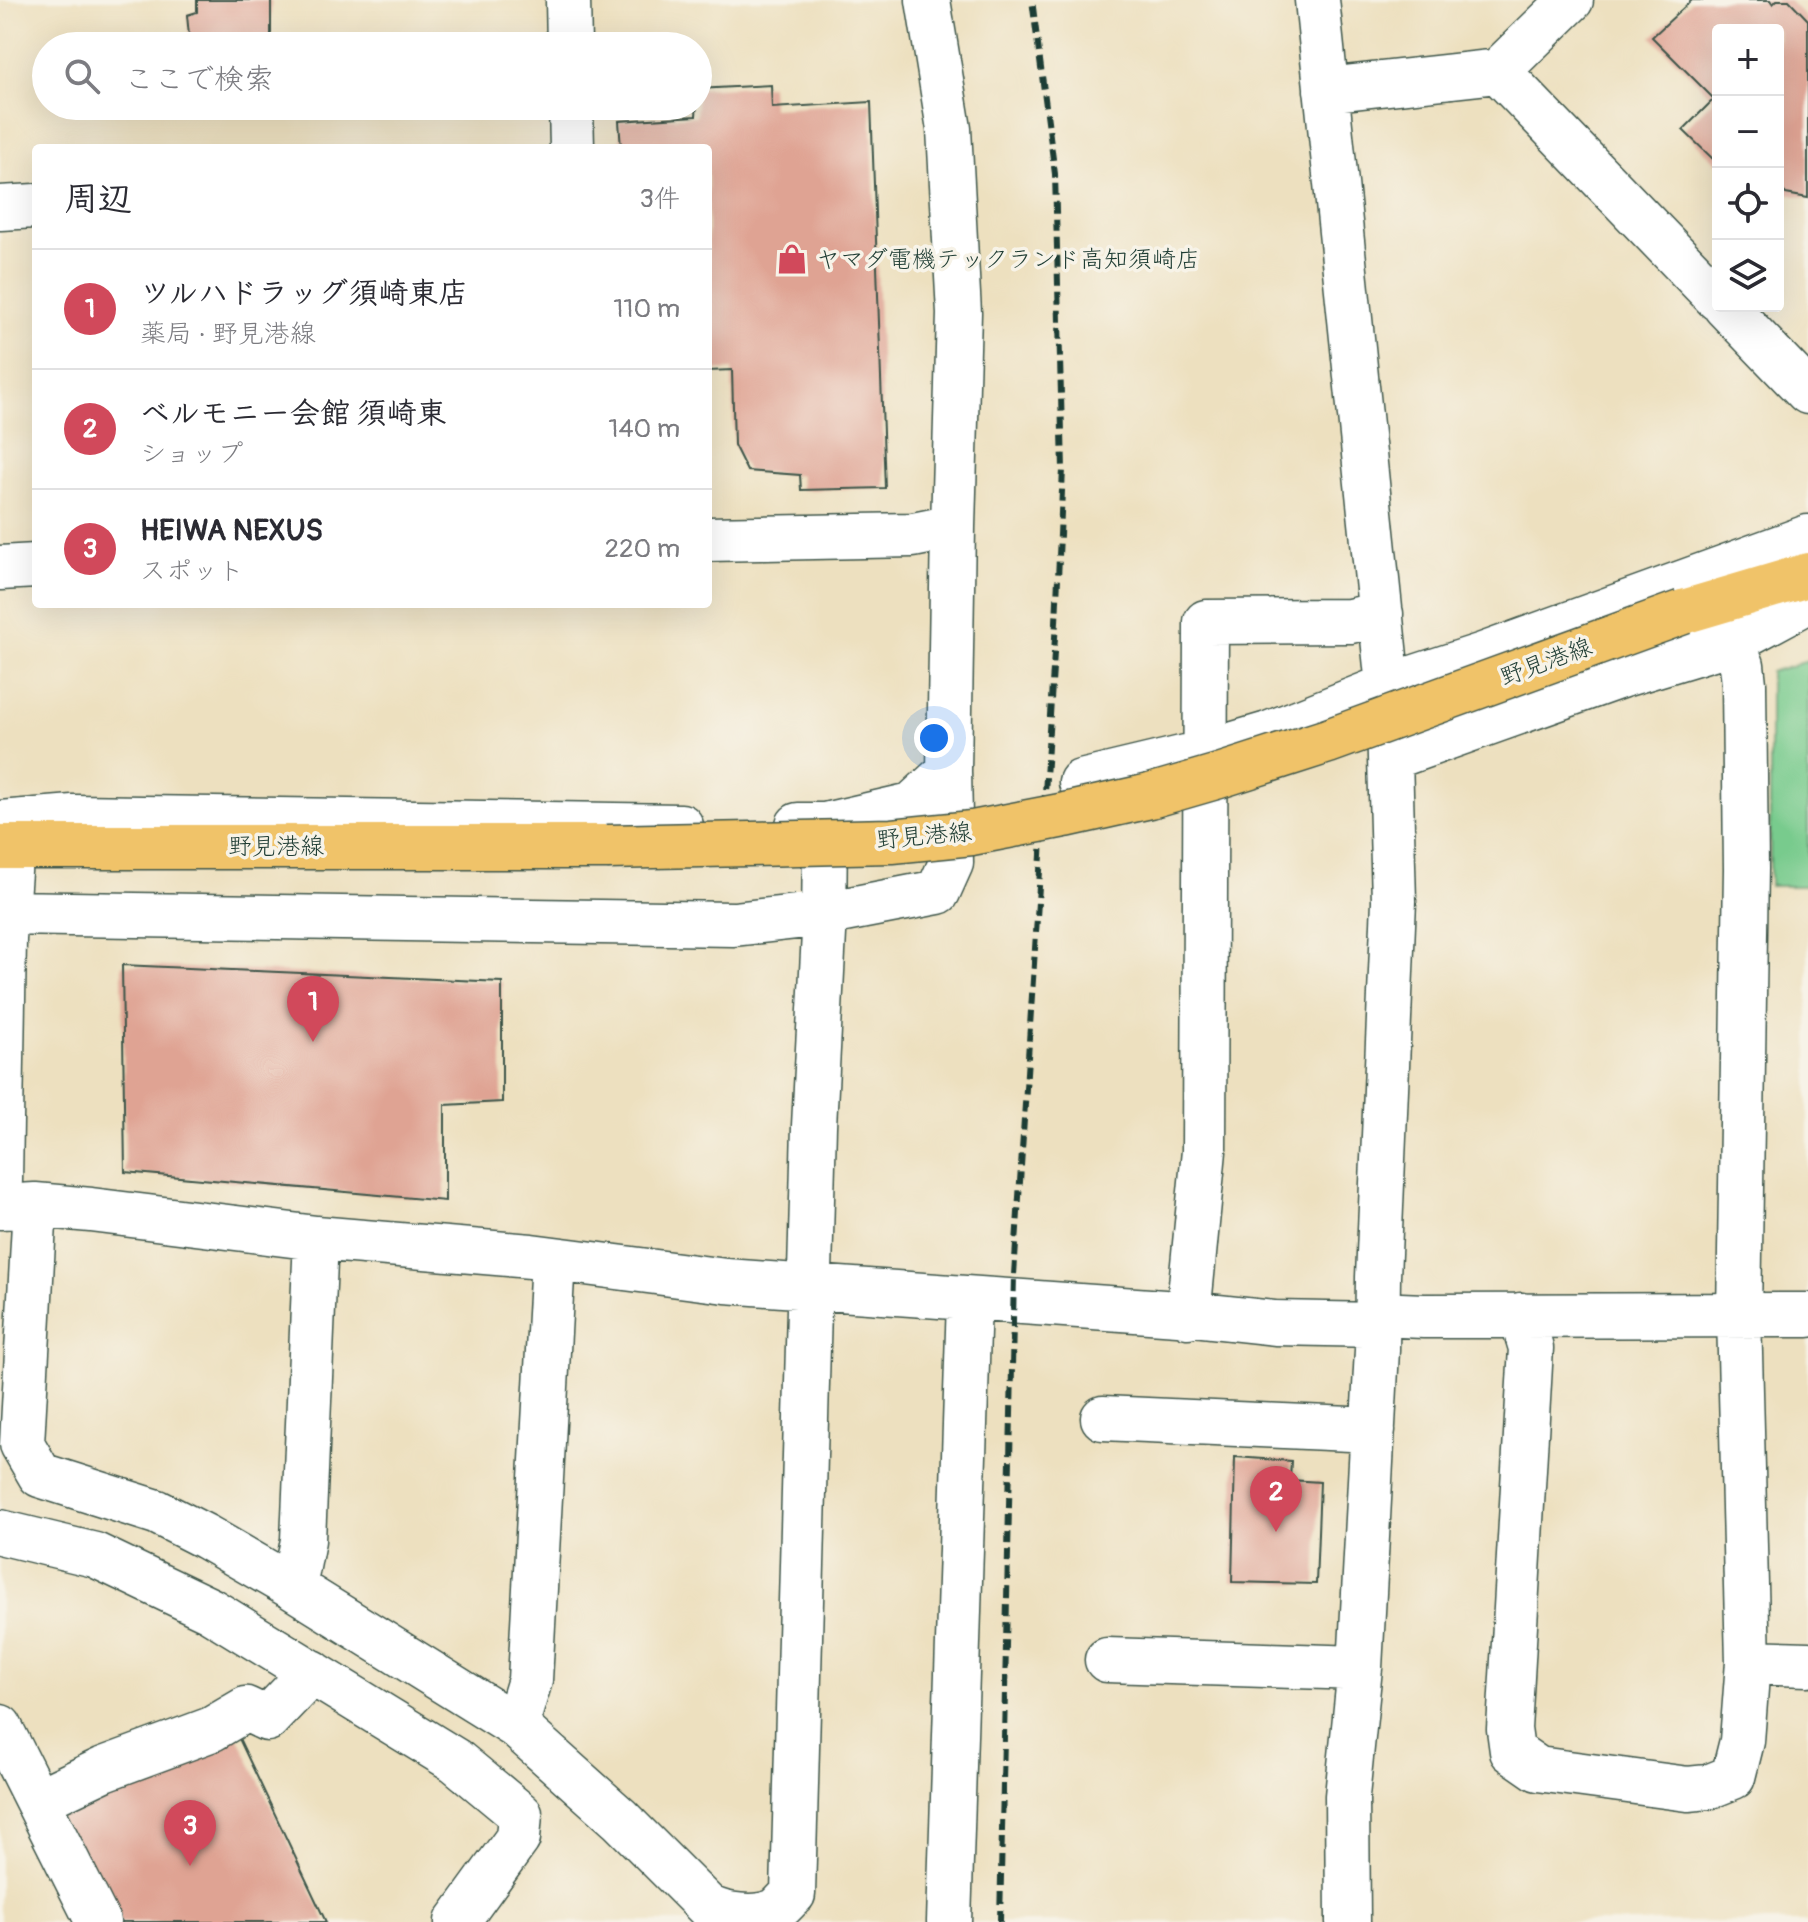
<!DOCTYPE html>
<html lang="ja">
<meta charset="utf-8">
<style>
body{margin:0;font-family:Pangolin,"Klee One",sans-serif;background:#f2f2f3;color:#2b2b33}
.controls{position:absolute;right:24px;top:24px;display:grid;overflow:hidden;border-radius:8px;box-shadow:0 8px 32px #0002}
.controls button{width:72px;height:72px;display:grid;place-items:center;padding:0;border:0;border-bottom:2px solid #e1e1e2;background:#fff;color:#2b2b33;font:40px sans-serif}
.you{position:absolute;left:934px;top:738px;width:28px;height:28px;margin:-20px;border:6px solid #fff;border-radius:50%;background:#1a73e8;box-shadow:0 0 0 12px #1a73e833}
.badge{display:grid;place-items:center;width:52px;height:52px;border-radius:50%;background:#d1495b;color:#fff;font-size:26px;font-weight:700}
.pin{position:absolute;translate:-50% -66px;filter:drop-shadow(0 2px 4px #0008)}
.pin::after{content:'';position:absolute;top:42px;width:28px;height:24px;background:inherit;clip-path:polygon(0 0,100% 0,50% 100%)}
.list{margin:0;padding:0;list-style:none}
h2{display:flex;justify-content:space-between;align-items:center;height:104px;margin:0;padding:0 32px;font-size:34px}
h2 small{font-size:26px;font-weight:400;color:#7c7c81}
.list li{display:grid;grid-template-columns:52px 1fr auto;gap:24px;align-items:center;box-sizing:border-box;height:120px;padding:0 32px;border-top:2px solid #e1e1e2}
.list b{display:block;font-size:30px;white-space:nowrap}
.list p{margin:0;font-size:26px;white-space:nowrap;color:#7c7c81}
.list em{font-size:26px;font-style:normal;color:#7c7c81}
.icon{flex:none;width:44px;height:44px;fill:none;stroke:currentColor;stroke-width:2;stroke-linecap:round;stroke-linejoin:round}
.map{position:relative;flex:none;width:1808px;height:1922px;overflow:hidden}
.search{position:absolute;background:#fff;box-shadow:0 8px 32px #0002;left:32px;top:32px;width:680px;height:88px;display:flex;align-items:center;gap:20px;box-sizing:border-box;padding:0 28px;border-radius:44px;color:#7c7c81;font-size:30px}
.panel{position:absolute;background:#fff;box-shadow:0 8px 32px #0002;left:32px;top:144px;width:680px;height:464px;border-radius:8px}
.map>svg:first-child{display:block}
.green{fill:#78cb8d;stroke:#4c8460;stroke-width:2}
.building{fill:#dfa393}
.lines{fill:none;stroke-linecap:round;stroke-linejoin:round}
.minor-casing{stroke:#3e5549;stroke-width:47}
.major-casing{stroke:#3e5549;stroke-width:47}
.minor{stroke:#fff;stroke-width:44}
.major{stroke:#f0c369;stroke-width:44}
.rail{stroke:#1f3d34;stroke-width:6;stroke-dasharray:12 6;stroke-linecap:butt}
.major-bridge-casing{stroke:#3e5549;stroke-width:47;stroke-linecap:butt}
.major-bridge{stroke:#f0c369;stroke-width:44}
.labels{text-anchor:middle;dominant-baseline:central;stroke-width:7;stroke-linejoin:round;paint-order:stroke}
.poi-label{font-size:24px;fill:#1f3d34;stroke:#f7f3e8;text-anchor:start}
.street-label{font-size:24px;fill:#1f3d34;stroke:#f7f3e8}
</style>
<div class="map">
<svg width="1808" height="1922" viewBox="0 0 1808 1922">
<rect width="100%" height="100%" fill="#f7f3e8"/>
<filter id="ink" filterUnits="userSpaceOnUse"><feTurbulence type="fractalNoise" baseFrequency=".0125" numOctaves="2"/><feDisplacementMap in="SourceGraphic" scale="16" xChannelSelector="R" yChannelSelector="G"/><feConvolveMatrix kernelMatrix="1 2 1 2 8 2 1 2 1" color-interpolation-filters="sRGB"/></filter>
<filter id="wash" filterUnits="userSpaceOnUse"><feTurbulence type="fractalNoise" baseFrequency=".006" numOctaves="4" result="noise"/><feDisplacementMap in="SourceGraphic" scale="32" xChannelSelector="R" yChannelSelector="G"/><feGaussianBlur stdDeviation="1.8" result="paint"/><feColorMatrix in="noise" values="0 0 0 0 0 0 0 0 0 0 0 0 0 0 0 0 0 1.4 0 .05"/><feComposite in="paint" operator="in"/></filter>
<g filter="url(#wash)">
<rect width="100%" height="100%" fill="#ede0bf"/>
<!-- green -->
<path class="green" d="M1808 661V886H1770V672Z"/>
<g id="blocks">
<!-- building -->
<path class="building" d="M197 0H271V46H190L187 15 197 12Z
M1692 0H1770L1773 4 1777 0H1789L1808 20V198L1786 194 1778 186V30H1718V164L1683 130 1714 99 1652 37Z
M771 85 772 108 871 102 885 488 801 490 800 475 747 471 734 445 732 370 708 371V148H621L619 121 696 116 698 89Z
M122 965 502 982V1102L445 1105V1201L125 1172Z
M1235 1457 1291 1461 1290 1480 1320 1482 1316 1584 1232 1582Z
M235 1730 326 1922H107L55 1811Z"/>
</g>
</g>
<g filter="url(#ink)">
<use href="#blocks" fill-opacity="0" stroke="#3e5549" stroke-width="2"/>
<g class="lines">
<!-- minor casing -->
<g class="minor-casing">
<path id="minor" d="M568 0 569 46
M928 0 949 129 959 313 953 527
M1317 0 1388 686 1394 901 1378 1277 1377 1350 1360 1668 1347 1796 1348 1922
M1498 71 1718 299
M1326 90 1498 71 1571 0
M571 106 572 148
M0 208 36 206
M1725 306 1808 392
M708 539 913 535 953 527 949 771
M0 568 36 566
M1732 642 1742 665 1744 684 1746 869 1739 1315 1748 1662 1808 1664
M1390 758 1620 676 1732 642 1808 601
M1081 782 1207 752 1268 734 1388 686 1483 655 1808 537
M0 823 73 817 681 826
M6 913 734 924 824 914 938 892 951 863 949 771 912 805 825 825H798
M0 1181 4 939 11 845
M35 1205 22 1444 40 1475 157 1512 206 1537 294 1588 516 1726 620 1819 708 1907C725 1916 754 1919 773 1912 780 1909 787 1899 793 1894L814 1126 824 933 825 825
M0 1207 35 1205 91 1210 316 1238 531 1256 726 1281 1192 1314 1275 1323 1377 1325
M1377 1314 1424 1316 1808 1315
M1521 1315 1531 1348 1509 1729 1512 1751 1538 1769 1688 1789 1708 1787 1733 1777 1742 1741 1748 1662
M1188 1316 1204 1151 1206 622 1350 621 1381 614
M1103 1418 1373 1430
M0 1532 95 1555 210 1610 456 1761 520 1814 518 1838 457 1922
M294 1588 303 1540 316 1238
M1107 1660 1360 1668
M516 1726 530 1680 553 1259
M0 1727 98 1922
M39 1800 104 1769 212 1729 246 1709 267 1719 312 1672
M949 1922 969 1300"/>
</g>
<!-- major casing -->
<g class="major-casing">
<path id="major" d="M1683 612 1808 575
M0 847H607"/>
</g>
<!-- minor -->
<use href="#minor" class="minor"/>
<!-- major -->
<use href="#major" class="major"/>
<!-- rail -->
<path class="rail" d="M1000 1922 1014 1275 1056 622 1063 469 1055 174 1032 0"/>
<!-- major-bridge casing -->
<g class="major-bridge-casing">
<path id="major-bridge" d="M607 847 892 841 972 833 1065 815 1150 796 1219 776 1328 741 1683 612"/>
</g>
<!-- major-bridge -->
<use href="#major-bridge" class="major-bridge"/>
</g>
</g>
<!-- icons -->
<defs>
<g id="shop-bare" transform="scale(2.4)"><path d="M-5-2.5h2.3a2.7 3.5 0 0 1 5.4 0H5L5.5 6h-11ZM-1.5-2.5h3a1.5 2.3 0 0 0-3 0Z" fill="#d1495b" stroke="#f7f3e8" stroke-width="2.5" paint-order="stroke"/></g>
</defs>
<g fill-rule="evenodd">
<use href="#shop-bare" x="792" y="259"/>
</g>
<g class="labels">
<!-- poi labels -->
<g class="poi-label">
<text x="816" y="259">ヤマダ電機テックランド高知須崎店</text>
</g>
<!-- street labels -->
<g class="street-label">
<text transform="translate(1546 662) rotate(-20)">野見港線</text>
<text transform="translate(924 836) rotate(-5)">野見港線</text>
<text x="276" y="846">野見港線</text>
</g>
</g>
</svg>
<div class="controls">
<button>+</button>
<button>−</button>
<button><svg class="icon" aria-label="locate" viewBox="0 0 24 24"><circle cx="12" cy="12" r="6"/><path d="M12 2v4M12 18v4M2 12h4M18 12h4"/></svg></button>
<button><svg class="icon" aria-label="layers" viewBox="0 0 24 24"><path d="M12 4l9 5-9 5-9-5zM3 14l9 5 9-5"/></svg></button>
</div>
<div class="you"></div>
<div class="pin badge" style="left:313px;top:1042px">1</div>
<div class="pin badge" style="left:1276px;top:1532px">2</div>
<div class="pin badge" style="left:190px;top:1866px">3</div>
<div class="search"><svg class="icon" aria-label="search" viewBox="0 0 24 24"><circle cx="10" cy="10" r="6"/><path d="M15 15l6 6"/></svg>ここで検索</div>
<section class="panel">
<h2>周辺<small>3件</small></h2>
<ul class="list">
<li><span class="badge">1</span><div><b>ツルハドラッグ須崎東店</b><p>薬局 · 野見港線</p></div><em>110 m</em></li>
<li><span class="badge">2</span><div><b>ベルモニー会館 須崎東</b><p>ショップ</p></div><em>140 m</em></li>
<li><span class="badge">3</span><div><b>HEIWA NEXUS</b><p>スポット</p></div><em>220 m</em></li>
</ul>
</section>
</div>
